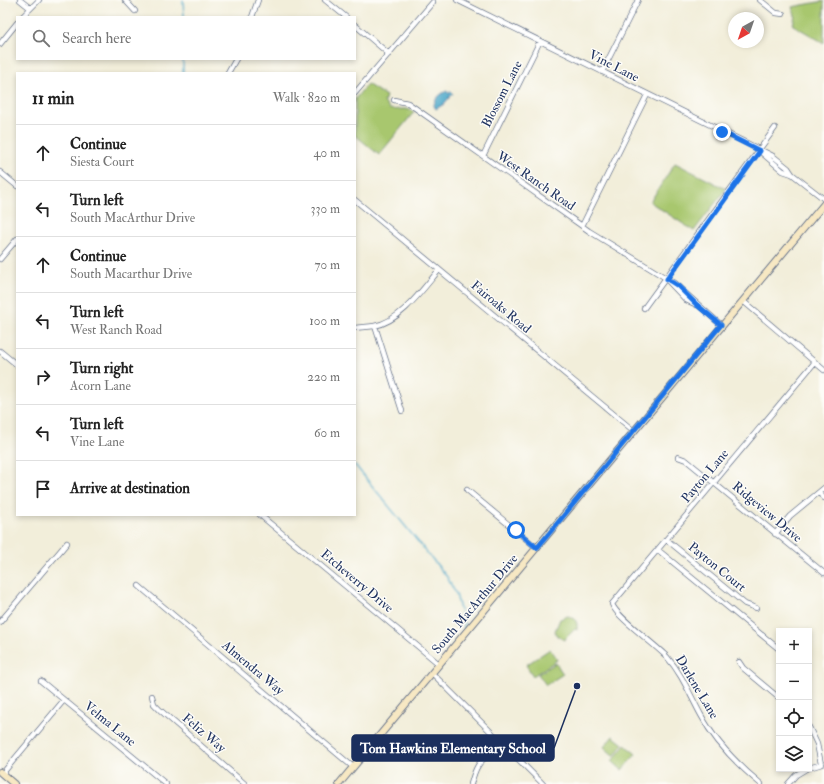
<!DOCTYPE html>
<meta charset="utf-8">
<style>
body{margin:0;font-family:"IM FELL Double Pica",serif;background:#f6f6f6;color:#222}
.controls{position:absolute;right:12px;bottom:12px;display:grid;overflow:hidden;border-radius:0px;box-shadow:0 2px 6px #0003}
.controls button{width:36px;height:36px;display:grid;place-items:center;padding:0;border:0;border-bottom:1px solid #e0e0e0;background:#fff;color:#222;font:20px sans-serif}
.compass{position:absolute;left:728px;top:12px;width:36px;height:36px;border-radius:50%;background:#fff;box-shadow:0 2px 6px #0003;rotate:220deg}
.stop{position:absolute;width:12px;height:12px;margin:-9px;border:3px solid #1a73e8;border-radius:50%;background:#fff}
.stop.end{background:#1a73e8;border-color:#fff;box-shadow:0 1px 4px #0008}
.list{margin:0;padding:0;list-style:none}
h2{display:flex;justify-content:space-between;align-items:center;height:52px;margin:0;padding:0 16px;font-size:17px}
h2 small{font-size:13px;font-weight:400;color:#767676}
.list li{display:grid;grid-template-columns:26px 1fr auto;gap:12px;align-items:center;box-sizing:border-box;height:56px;padding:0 16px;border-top:1px solid #e0e0e0}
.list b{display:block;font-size:15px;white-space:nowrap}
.list p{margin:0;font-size:13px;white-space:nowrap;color:#767676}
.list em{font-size:13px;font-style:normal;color:#767676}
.icon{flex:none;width:22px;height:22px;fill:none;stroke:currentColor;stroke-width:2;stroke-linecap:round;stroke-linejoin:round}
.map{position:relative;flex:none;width:824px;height:784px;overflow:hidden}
.search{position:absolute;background:#fff;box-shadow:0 2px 6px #0003;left:16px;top:16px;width:340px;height:44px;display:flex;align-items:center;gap:10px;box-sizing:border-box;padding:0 14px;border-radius:0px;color:#767676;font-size:15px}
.panel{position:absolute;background:#fff;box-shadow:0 2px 6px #0003;left:16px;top:72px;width:340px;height:444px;border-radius:0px}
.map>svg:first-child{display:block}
.green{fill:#a8c76e;stroke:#627b66}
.water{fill:#4ba7c9;stroke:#336b94}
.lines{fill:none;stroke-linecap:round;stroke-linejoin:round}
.stream{stroke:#4ba7c9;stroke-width:1.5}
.street-casing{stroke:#667289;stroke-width:6}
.secondary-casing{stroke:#667289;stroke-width:8}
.street{stroke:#fff;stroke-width:4.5}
.secondary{stroke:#f7e8c3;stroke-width:6}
.route{stroke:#1a73e8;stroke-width:5}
.labels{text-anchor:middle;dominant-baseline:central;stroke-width:3;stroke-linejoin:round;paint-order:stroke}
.street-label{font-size:13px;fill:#1b2f5e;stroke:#fdfcf7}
.leader{fill:none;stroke:#1b2f5e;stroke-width:1.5}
.callout-dot{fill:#1b2f5e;stroke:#fdfcf7;stroke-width:1.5}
.callout{fill:#1b2f5e;stroke:#1b2f5e;stroke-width:1.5}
.callout-label{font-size:14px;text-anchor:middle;font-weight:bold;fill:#fff}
</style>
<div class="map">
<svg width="824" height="784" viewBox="0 0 824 784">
<rect width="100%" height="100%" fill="#fdfcf7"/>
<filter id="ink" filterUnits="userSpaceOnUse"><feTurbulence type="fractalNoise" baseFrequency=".025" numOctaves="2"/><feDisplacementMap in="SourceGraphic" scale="8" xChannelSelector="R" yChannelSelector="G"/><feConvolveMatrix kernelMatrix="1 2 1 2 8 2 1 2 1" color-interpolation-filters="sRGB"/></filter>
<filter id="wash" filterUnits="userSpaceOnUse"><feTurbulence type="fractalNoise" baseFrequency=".012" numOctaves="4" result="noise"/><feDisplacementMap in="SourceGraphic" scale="16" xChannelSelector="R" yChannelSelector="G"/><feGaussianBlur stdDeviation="0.9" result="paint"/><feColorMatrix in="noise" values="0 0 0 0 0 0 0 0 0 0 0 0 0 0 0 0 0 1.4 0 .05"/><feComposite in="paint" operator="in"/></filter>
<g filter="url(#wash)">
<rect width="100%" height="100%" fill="#f2eeda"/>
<!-- green -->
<path class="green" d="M824 1V43L793 25 795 15 792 7Z
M367 84 386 96 384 102 389 109C399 111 404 106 414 112L379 155 355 135V99Z
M675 163 726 189 694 231 650 202Z
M568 616 575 619 577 624V630L575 629 564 640 557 636 555 631 560 619Z
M550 649 557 660 533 676 526 665Z
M556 663 563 674 546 685 538 674Z
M613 736 623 744 614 756 604 747Z
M625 745 636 754 622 770 612 761Z"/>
<!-- water -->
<path class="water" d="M447 91 449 94 451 91 453 93 444 104 436 109 434 106C434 99 441 93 447 91Z"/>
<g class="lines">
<!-- stream -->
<path class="stream" d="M183 0 184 17
M183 73V59
M355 465 447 577 456 594 465 629"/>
</g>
</g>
<g filter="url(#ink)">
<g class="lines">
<!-- street casing -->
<g class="street-casing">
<path id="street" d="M20 0 30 8
M125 0 135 11
M325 0 346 17
M457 0 773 156 788 168 792 174
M760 0 776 13 783 14
M22 17 39 0
M252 17 258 0
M355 25 389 54
M0 44 17 23
M602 72 638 0
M228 73 236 59
M355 93 433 2
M394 100 408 103 589 231 674 283 721 325
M762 153 783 171 792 174 824 199
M483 156 540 41
M0 172 17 186
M355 200 634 431
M582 226 647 95
M0 259 17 239
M668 281 686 300 697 305
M743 301 824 370
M644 308 775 128
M375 326 402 411
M355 328C361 327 368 327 374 326 400 322 423 289 439 270
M0 351 17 365
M678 457 686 460 824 573
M467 490 537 548
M819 493 824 498
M260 515 439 664
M775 534 790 516 824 488
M667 540 745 604 756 608
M658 550 779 649
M139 586 353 767
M0 622 67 543
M739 662 743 668 779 698
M432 673 543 784
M41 681 166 784
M152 696 154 704 160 710 245 784
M809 727 817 744 821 764
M809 768 822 764
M2 774 64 700
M471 784C475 769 478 761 492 753
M761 784C738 765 715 742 701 715 690 695 682 674 667 657 655 644 616 617 612 604L815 362
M788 784 796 775 806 769"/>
</g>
<!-- secondary casing -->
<g class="secondary-casing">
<path id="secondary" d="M0 772 14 784
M339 784 824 204"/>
</g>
<!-- street -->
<use href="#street" class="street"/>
<!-- secondary -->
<use href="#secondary" class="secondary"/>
</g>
</g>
<g class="lines" filter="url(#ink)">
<!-- route -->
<path class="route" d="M516 530 537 548 721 325 697 305 678 286 667 279 760 151 722 132"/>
</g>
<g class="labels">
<!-- street labels -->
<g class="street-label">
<text transform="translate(614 66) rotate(27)">Vine Lane</text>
<text transform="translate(502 94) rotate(-63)">Blossom Lane</text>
<text transform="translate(536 181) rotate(35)">West Ranch Road</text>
<text transform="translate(501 307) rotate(40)">Fairoaks Road</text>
<text transform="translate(705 476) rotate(-50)">Payton Lane</text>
<text transform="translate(767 512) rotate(40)">Ridgeview Drive</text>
<text transform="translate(717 567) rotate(39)">Payton Court</text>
<text transform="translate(357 581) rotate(40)">Etcheverry Drive</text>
<text transform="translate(475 604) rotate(-50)">South MacArthur Drive</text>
<text transform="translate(253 668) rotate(40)">Almendra Way</text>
<text transform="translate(697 687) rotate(59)">Darlene Lane</text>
<text transform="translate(110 724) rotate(39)">Velma Lane</text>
<text transform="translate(204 733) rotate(40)">Feliz Way</text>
</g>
</g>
<!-- callouts -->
<path class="leader" d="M577 686L554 748"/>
<circle class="callout-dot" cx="577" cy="686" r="4"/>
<rect class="callout" x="352" y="735" width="202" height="26" rx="4"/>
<g class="callout-label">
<text x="453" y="753">Tom Hawkins Elementary School</text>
</g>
</svg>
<div class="controls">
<button>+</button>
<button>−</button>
<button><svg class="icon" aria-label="locate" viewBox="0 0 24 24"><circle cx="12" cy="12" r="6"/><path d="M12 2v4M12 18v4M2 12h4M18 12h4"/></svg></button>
<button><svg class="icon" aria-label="layers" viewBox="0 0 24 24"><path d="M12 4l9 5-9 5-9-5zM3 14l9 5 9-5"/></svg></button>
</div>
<svg class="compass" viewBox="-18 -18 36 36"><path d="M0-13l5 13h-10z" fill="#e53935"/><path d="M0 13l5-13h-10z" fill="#767676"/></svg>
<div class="stop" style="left:516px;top:530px"></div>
<div class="stop end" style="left:722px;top:132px"></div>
<div class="search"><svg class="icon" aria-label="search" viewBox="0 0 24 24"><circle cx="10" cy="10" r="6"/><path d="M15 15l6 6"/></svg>Search here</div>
<section class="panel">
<h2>11 min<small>Walk · 820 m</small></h2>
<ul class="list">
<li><svg class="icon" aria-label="ahead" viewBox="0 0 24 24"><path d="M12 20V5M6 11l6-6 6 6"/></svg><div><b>Continue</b><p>Siesta Court</p></div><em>40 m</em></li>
<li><svg class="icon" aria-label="left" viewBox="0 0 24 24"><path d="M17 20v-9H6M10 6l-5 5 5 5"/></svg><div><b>Turn left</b><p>South MacArthur Drive</p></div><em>330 m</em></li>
<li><svg class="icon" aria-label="ahead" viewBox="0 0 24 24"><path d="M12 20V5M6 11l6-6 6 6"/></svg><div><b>Continue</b><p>South Macarthur Drive</p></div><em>70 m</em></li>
<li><svg class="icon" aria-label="left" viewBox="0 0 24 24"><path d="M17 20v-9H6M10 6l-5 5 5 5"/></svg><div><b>Turn left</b><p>West Ranch Road</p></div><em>100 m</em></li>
<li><svg class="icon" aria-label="right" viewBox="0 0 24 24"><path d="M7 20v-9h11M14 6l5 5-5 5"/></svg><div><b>Turn right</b><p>Acorn Lane</p></div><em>220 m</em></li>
<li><svg class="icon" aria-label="left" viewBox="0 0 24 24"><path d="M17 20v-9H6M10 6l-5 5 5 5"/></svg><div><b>Turn left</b><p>Vine Lane</p></div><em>60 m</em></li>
<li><svg class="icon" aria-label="arrive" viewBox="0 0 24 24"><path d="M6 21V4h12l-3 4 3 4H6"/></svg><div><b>Arrive at destination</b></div></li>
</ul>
</section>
</div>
